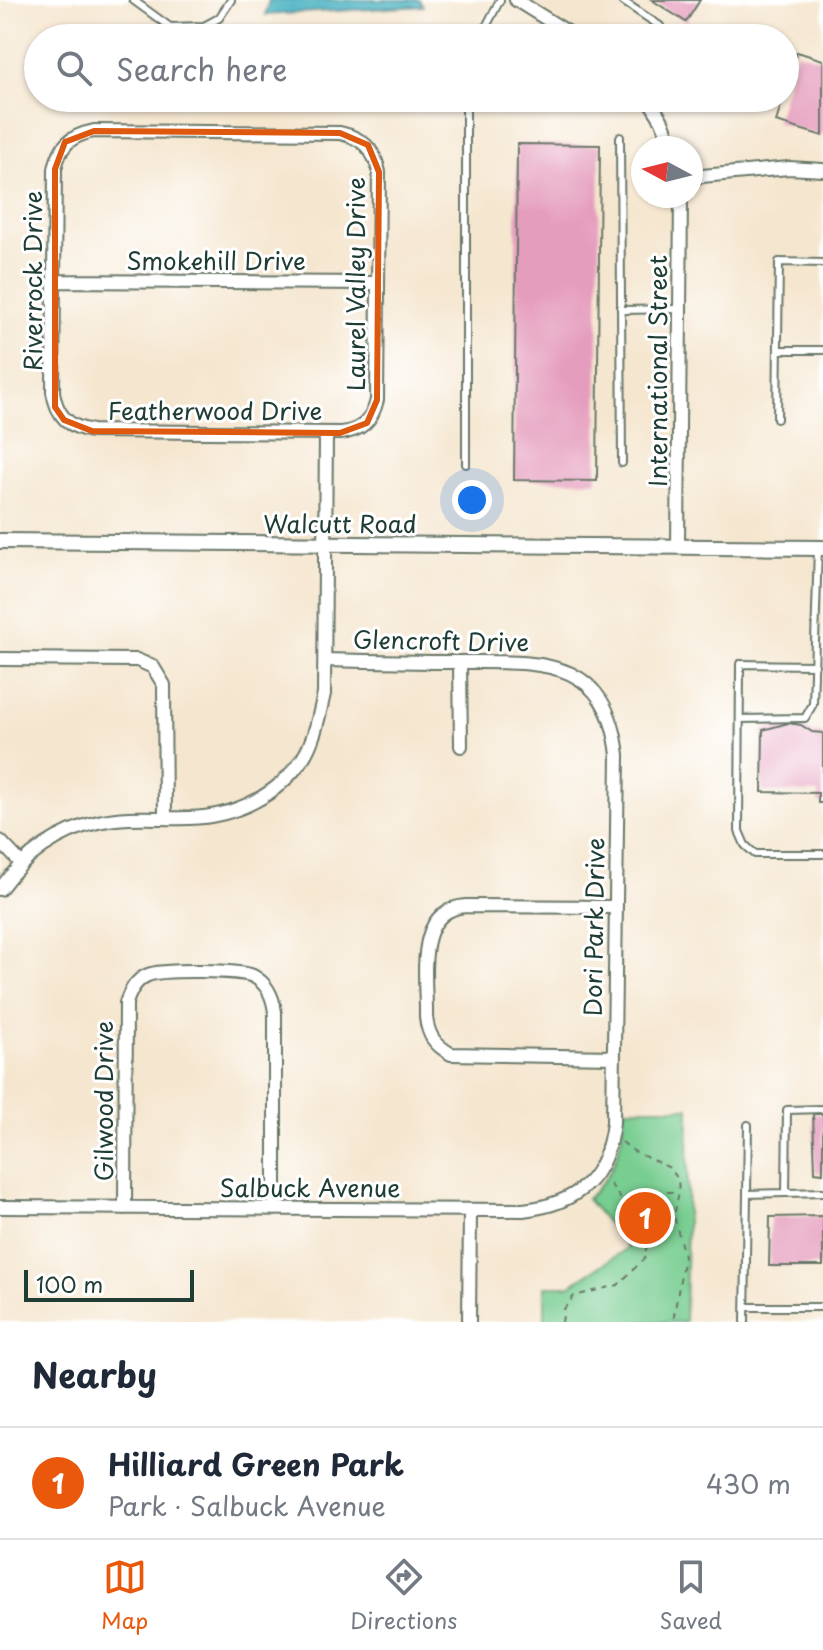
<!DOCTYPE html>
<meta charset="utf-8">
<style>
body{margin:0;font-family:"Playpen Sans",sans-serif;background:#f6f6f7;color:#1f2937}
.compass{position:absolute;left:631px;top:136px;width:72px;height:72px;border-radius:50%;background:#fff;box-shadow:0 2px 6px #0004;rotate:277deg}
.scale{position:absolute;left:24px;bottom:20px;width:170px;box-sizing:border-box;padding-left:8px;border:4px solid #1f3d34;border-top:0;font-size:22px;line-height:28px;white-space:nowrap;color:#1f3d34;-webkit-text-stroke:6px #fff;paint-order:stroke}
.you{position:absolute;left:472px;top:500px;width:28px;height:28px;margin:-20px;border:6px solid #fff;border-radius:50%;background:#1a73e8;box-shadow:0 0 0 12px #1a73e833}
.badge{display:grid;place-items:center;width:52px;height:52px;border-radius:50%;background:#ea580c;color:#fff;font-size:26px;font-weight:700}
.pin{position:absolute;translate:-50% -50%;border:4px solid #fff;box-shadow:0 2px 8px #0006}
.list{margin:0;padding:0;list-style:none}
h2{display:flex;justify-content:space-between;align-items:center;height:104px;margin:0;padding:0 32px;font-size:34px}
h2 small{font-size:26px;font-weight:400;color:#747a83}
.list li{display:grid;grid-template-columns:52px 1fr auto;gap:24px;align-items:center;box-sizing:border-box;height:112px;padding:0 32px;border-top:2px solid #e0e1e3}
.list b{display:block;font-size:30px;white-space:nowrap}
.list p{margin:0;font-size:26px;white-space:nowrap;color:#747a83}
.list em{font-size:26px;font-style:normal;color:#747a83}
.icon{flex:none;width:44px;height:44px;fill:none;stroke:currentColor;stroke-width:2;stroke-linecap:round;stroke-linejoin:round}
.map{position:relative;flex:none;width:823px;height:1322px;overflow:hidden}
.search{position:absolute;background:#fff;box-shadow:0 2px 6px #0004;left:24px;right:24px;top:24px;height:88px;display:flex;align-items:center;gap:20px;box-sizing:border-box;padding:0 28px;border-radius:44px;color:#747a83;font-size:30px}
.sheet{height:216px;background:#fff}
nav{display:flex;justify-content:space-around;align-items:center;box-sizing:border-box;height:112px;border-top:2px solid #e0e1e3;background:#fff;font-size:22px;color:#747a83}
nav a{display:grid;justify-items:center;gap:4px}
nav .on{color:#ea580c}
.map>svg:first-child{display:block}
.green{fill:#78cd91;stroke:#4c8562;stroke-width:2}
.water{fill:#42afbf;stroke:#30767a;stroke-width:2}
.building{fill:#e59dbd}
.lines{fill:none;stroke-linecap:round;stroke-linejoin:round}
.service-casing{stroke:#6a786a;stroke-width:10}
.minor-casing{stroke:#6a786a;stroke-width:16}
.tertiary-casing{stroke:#6a786a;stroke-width:18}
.path{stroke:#6a786a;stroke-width:2;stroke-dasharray:6 6;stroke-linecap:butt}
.service{stroke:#fff;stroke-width:6}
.minor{stroke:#fff;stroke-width:12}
.tertiary{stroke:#fff;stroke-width:14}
.marked{fill:none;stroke:#de580e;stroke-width:6;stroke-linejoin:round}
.labels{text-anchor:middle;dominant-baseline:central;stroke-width:6;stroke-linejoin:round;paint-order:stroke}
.street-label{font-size:24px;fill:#1f3d34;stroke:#fff}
</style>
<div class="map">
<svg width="823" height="1322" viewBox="0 0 823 1322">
<rect width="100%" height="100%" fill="#fff"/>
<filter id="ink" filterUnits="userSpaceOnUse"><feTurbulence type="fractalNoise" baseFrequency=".0125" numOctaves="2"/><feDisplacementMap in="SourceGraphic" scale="16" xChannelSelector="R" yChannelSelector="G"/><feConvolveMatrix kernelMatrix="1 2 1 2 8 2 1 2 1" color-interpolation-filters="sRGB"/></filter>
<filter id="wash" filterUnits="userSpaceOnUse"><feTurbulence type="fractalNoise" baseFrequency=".006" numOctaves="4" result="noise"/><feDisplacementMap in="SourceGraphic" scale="32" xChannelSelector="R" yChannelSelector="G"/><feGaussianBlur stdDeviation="1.8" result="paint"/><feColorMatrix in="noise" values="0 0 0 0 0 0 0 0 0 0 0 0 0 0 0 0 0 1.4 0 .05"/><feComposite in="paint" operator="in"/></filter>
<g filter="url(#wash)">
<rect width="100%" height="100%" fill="#f5e6cf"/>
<!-- green -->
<path class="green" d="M624 1108H689L685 1322H545V1286H569L628 1248 587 1199C615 1174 624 1144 624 1108Z"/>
<!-- water -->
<path class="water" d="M269 0H419L423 6 265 15Z"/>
<g id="blocks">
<!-- building -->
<path class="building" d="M652 0H700L686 22Z
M797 52 823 60V136L776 122Z
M517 144 600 145 597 481 514 480Z
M788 723 801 725 812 732 823 733V803H818V793L762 792 763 730Z
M813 1114H823V1173L815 1172Z
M823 1216V1266H769L770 1217Z"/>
</g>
</g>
<g filter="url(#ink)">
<use href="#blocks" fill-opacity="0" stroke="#6a786a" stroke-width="2"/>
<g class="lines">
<!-- service casing -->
<g class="service-casing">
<path id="service" d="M133 0 170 27 204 26 219 18 231 0
M621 0 660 26
M480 38 500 0
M466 98V464
M652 105 663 98
M620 137 622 463
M621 310 680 309
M778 350H823
M777 419 779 262 823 263
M815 665 740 664 739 831 745 845 755 854H823
M740 719 805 718 813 704 818 548
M786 1193 823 1192
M747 1194 748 1125
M746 1307H823
M745 1322 747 1194 786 1193 787 1110 823 1109"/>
</g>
<!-- minor casing -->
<g class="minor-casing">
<path id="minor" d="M516 0 577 38
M648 98 662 121 673 148
M94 131 340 133C363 138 374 149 379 172L377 400C372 421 361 431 340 433L92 431C68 427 57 416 53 392L55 169C60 145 70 136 94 131Z
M691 177 789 168 823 170
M54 281 378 283
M678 546 681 196
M0 659 137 660 153 667 164 685 165 818
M460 662 461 746
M0 841 21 863
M0 889C25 855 57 832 98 822 128 815 159 819 189 818 234 817 278 796 303 758 315 739 319 715 324 694L326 433
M614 1057 451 1054C435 1045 428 1036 426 1017 427 979 413 910 466 906L615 907
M0 1207 523 1210C578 1204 607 1178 613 1122L618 755C606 652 535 663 455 662 412 662 368 661 325 660
M125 1208 126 1003C130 992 135 980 148 975 162 969 241 970 253 976 268 984 273 997 275 1012V1209
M469 1322 470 1210"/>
</g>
<!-- tertiary casing -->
<g class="tertiary-casing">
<path id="tertiary" d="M0 541 823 548"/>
</g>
<!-- path -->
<path class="path" d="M622 1142 635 1152 670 1168 678 1179 679 1192 674 1216 684 1256 673 1322
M667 1192H678
M631 1211 640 1206
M562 1322 564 1309 574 1296 618 1285 644 1259 647 1245 643 1231 607 1179"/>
<!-- service -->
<use href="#service" class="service"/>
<!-- minor -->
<use href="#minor" class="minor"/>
<!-- tertiary -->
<use href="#tertiary" class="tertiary"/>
</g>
</g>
<!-- marked area -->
<path class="marked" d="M94 131 340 133 368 145 379 172 377 400 367 423 340 433 92 431 64 420 55 407V169L65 142Z"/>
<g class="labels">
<!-- street labels -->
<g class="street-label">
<text x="216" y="260">Smokehill Drive</text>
<text transform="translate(32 281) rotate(-90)">Riverrock Drive</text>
<text transform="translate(355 284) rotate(-90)">Laurel Valley Drive</text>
<text transform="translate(657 371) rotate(-90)">International Street</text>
<text x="215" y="410">Featherwood Drive</text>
<text x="340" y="523">Walcutt Road</text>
<text transform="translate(441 640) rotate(1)">Glencroft Drive</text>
<text transform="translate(593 927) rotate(-89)">Dori Park Drive</text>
<text transform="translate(103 1101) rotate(-90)">Gilwood Drive</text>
<text x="310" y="1187">Salbuck Avenue</text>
</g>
</g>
</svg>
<svg class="compass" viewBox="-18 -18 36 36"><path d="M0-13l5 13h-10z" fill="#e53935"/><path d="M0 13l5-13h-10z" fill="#747a83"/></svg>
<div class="scale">100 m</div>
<div class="you"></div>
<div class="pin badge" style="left:645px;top:1218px">1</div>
<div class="search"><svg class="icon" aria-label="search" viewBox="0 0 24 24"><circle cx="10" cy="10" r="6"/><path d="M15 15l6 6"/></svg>Search here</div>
</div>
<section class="sheet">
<h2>Nearby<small></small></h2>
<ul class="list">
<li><span class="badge">1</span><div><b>Hilliard Green Park</b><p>Park · Salbuck Avenue</p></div><em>430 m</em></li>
</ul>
</section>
<nav>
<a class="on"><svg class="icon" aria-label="map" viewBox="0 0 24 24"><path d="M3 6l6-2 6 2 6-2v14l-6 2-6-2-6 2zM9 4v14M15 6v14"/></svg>Map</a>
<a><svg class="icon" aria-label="directions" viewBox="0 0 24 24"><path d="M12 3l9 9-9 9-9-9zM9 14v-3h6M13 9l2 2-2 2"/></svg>Directions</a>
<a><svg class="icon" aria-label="saved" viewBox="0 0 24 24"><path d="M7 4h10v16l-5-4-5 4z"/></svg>Saved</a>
</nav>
